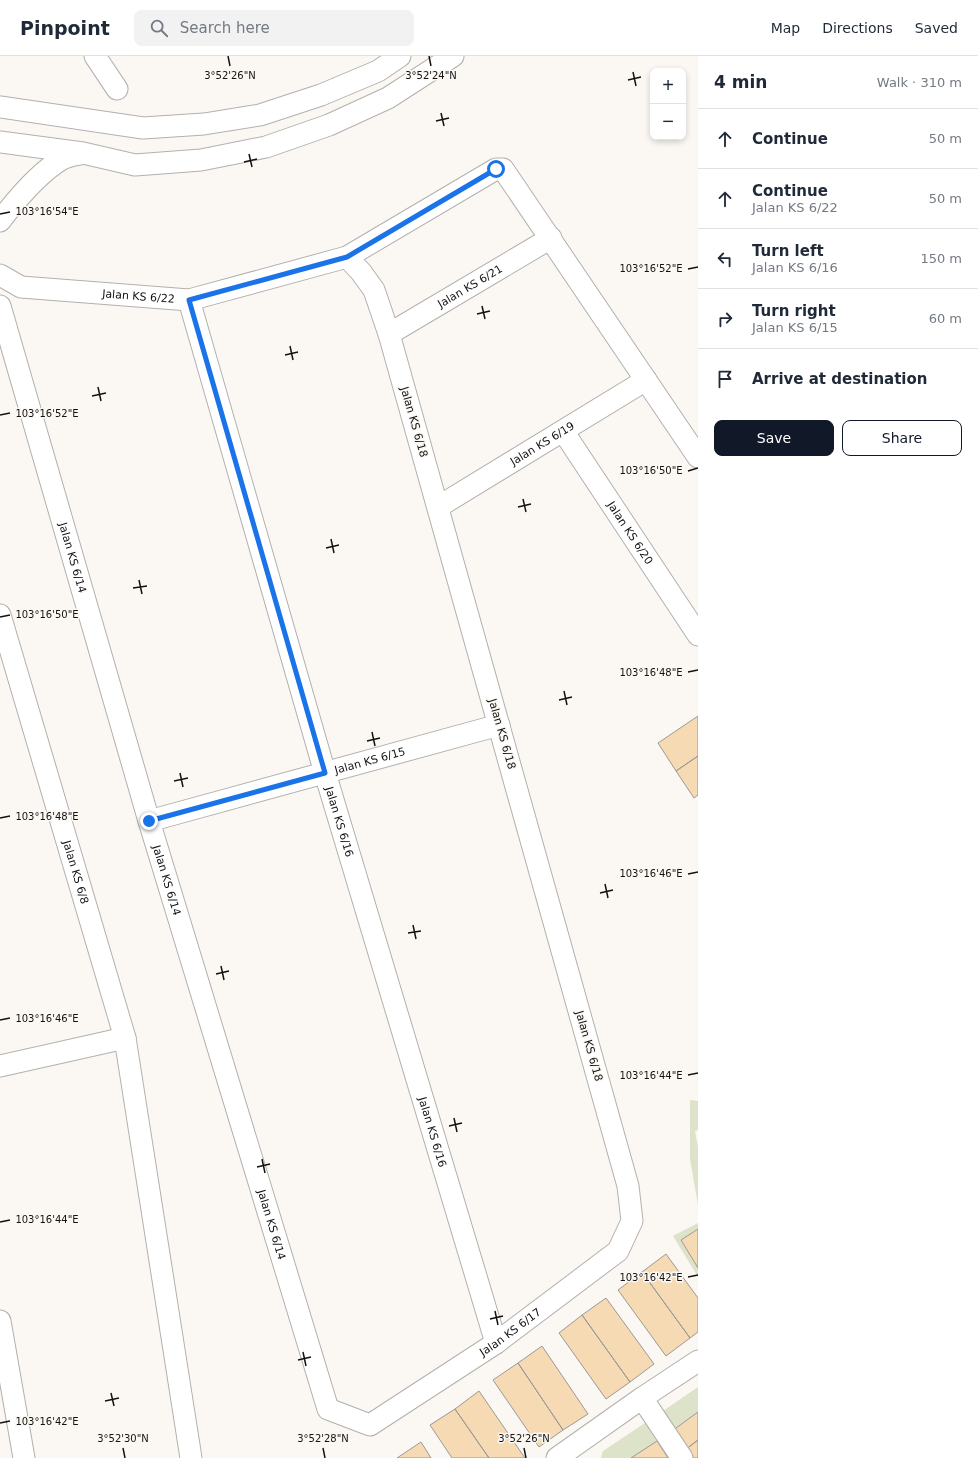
<!DOCTYPE html>
<meta charset="utf-8">
<style>
body{margin:0;font-family:"DejaVu Sans",sans-serif;background:#f2f2f3;color:#1f2937}
.controls{position:absolute;right:12px;top:12px;display:grid;overflow:hidden;border-radius:8px;box-shadow:0 2px 6px #0003}
.controls button{width:36px;height:36px;display:grid;place-items:center;padding:0;border:0;border-bottom:1px solid #e0e1e3;background:#fff;color:#1f2937;font:20px sans-serif}
.stop{position:absolute;width:12px;height:12px;margin:-9px;border:3px solid #1a73e8;border-radius:50%;background:#fff}
.stop.end{background:#1a73e8;border-color:#fff;box-shadow:0 1px 4px #0008}
.list{margin:0;padding:0;list-style:none}
h2{display:flex;justify-content:space-between;align-items:center;height:52px;margin:0;padding:0 16px;font-size:17px}
h2 small{font-size:13px;font-weight:400;color:#747a83}
.list li{display:grid;grid-template-columns:26px 1fr auto;gap:12px;align-items:center;box-sizing:border-box;height:60px;padding:0 16px;border-top:1px solid #e0e1e3}
.list b{display:block;font-size:15px;white-space:nowrap}
.list p{margin:0;font-size:13px;white-space:nowrap;color:#747a83}
.list em{font-size:13px;font-style:normal;color:#747a83}
.actions{display:flex;gap:8px;padding:12px 16px}
.actions a{flex:1;padding:9px 0;border:1px solid #111827;border-radius:8px;text-align:center;font-size:14px;color:#111827}
.actions .main{background:#111827;color:#fff}
.icon{flex:none;width:22px;height:22px;fill:none;stroke:currentColor;stroke-width:2;stroke-linecap:round;stroke-linejoin:round}
.map{position:relative;flex:none;width:698px;height:1402px;overflow:hidden}
header{display:flex;align-items:center;gap:24px;box-sizing:border-box;height:56px;padding:0 20px;background:#fff;border-bottom:1px solid #e0e1e3}
header strong{font-size:19px}
nav{display:flex;gap:22px;margin-inline-start:auto;font-size:14px}
.search{width:280px;height:36px;background:#f2f2f3;display:flex;align-items:center;gap:10px;box-sizing:border-box;padding:0 14px;border-radius:8px;color:#747a83;font-size:15px}
main{display:flex}
aside{flex:1;background:#fff}
.map>svg:first-child{display:block}
.green{fill:#dde3c8}
.building{fill:#f6dab4;stroke:#9b9895}
.lines{fill:none;stroke-linecap:round;stroke-linejoin:round}
.minor-casing{stroke:#b3b0ad;stroke-width:23}
.minor{stroke:#fff;stroke-width:21}
.route{stroke:#1a73e8;stroke-width:5}
.ticks{fill:none;stroke:#131211;stroke-width:1.5}
.labels{text-anchor:middle;dominant-baseline:central;stroke-width:3;stroke-linejoin:round;paint-order:stroke}
.street-label{font-size:11px;fill:#131211;stroke:#fbf8f4}
.ticks-label{font-size:10px;text-anchor:middle;fill:#131211;stroke:#fbf8f4;stroke-width:3;stroke-linejoin:round;paint-order:stroke}
</style>
<header>
<strong>Pinpoint</strong>
<div class="search"><svg class="icon" aria-label="search" viewBox="0 0 24 24"><circle cx="10" cy="10" r="6"/><path d="M15 15l6 6"/></svg>Search here</div>
<nav><a>Map</a><a>Directions</a><a>Saved</a></nav>
</header>
<main>
<div class="map">
<svg width="698" height="1402" viewBox="0 0 698 1402">
<rect width="100%" height="100%" fill="#fbf8f4"/>
<!-- green -->
<path class="green" d="M690 1044 698 1045V1074L695 1075 698 1091V1149L690 1103Z
M698 1167V1173L681 1184 698 1212V1221L673 1180Z
M698 1331V1356L672 1375 660 1357Z
M645 1367 657 1385 631 1402H601L603 1395Z"/>
<!-- building -->
<path class="building" d="M698 660V700L676 715 658 687Z
M698 700V739L694 742 676 715Z
M698 1173V1212L681 1184Z
M666 1198 698 1242V1276L690 1282 642 1216Z
M642 1216 690 1282 666 1300 618 1234Z
M606 1242 654 1308 630 1326 582 1259Z
M582 1259 630 1326 606 1343 559 1277Z
M542 1290 588 1358 563 1374 518 1307Z
M518 1307 563 1374 539 1391 493 1324Z
M479 1335 525 1402H489L455 1353Z
M455 1353 489 1402H452L430 1369Z
M698 1356V1384L685 1394 672 1375Z
M698 1384V1402H690L685 1394Z
M657 1385 668 1402H631Z
M421 1386 431 1402H397Z"/>
<g class="lines">
<!-- minor casing -->
<g class="minor-casing">
<g id="minor">
<path d="M95 0 117 33"/>
<path d="M0 51 143 72 204 68 260 59 321 39 378 15 400 0"/>
<path d="M0 86 83 97 135 109 201 104 266 91 329 69 388 42 453 0"/>
<path d="M0 165C16 144 40 116 62 103 68 100 75 99 80 98"/>
<path id="s1" d="M0 219 21 231 189 244 347 201 496 113H503L698 401"/>
<path id="s2" d="M189 244 325 717 496 1287"/>
<path id="s3" d="M0 250 149 765 328 1353 370 1369 496 1287 618 1195 632 1165 628 1130 389 278 374 234 361 216 347 201"/>
<path id="s4" d="M389 278 551 182"/>
<path id="s5" d="M563 375 698 579"/>
<path id="s6" d="M438 451 646 324"/>
<path id="s7" d="M0 559 125 982 191 1402"/>
<path id="s8" d="M149 765 499 669"/>
<path d="M0 1010 125 982"/>
<path d="M0 1265 24 1402"/>
<path d="M642 1342 682 1402"/>
<path d="M557 1402 642 1342 698 1305"/>
</g>
</g>
<!-- minor -->
<use href="#minor" class="minor"/>
</g>
<g class="lines">
<!-- route -->
<path class="route" d="M149 765 325 717 189 244 347 201 496 113"/>
</g>
<!-- ticks -->
<path class="ticks" d="M228 0 230 10M429 0 431 10M633 16 636 30M628 24 641 21M441 57 444 70M436 65 449 62M249 98 252 111M244 106 257 103M0 158 10 156M688 213 698 211M482 250 485 263M477 258 490 255M290 290 293 304M285 299 298 296M98 331 101 345M92 340 106 337M0 359 10 357M688 415 698 412M523 443 526 456M518 451 531 448M331 483 334 497M326 492 339 489M139 524 142 538M133 532 147 530M0 561 10 559M688 616 698 614M564 635 567 649M559 644 572 641M372 676 375 690M367 685 380 682M180 717 183 731M174 725 188 722M0 762 10 760M688 818 698 816M605 828 608 842M600 837 613 834M413 869 416 883M408 877 421 875M221 910 224 924M216 918 229 915M0 964 10 962M688 1019 698 1017M454 1062 457 1076M449 1070 462 1067M262 1103 265 1117M257 1111 270 1108M0 1166 10 1164M688 1221 698 1219M495 1255 498 1269M490 1263 503 1260M303 1296 306 1310M298 1304 311 1301M111 1337 114 1350M105 1345 119 1342M0 1367 10 1365M123 1392 125 1402M323 1392 325 1402M524 1392 526 1402"/>
<g class="labels">
<!-- street labels -->
<g class="street-label">
<text stroke="none"><textPath href="#s4" startOffset="94">Jalan KS 6/21</textPath></text>
<text stroke="none"><textPath href="#s1" startOffset="142">Jalan KS 6/22</textPath></text>
<text transform="translate(414 366) rotate(74)">Jalan KS 6/18</text>
<text stroke="none"><textPath href="#s6" startOffset="122">Jalan KS 6/19</textPath></text>
<text stroke="none"><textPath href="#s5" startOffset="122">Jalan KS 6/20</textPath></text>
<text stroke="none"><textPath href="#s3" startOffset="262">Jalan KS 6/14</textPath></text>
<text transform="translate(502 678) rotate(74)">Jalan KS 6/18</text>
<text stroke="none"><textPath href="#s8" startOffset="229">Jalan KS 6/15</textPath></text>
<text stroke="none"><textPath href="#s2" startOffset="543">Jalan KS 6/16</textPath></text>
<text stroke="none"><textPath href="#s7" startOffset="268">Jalan KS 6/8</textPath></text>
<text stroke="none"><textPath href="#s3" startOffset="598">Jalan KS 6/14</textPath></text>
<text transform="translate(589 990) rotate(74)">Jalan KS 6/18</text>
<text stroke="none"><textPath href="#s2" startOffset="867">Jalan KS 6/16</textPath></text>
<text stroke="none"><textPath href="#s3" startOffset="958">Jalan KS 6/14</textPath></text>
<text stroke="none"><textPath href="#s3" startOffset="1364">Jalan KS 6/17</textPath></text>
</g>
</g>
<g class="ticks-label">
<text x="230" y="23">3°52'26"N</text>
<text x="431" y="23">3°52'24"N</text>
<text x="47" y="159">103°16'54"E</text>
<text x="651" y="216">103°16'52"E</text>
<text x="47" y="361">103°16'52"E</text>
<text x="651" y="418">103°16'50"E</text>
<text x="47" y="562">103°16'50"E</text>
<text x="651" y="620">103°16'48"E</text>
<text x="47" y="764">103°16'48"E</text>
<text x="651" y="821">103°16'46"E</text>
<text x="47" y="966">103°16'46"E</text>
<text x="651" y="1023">103°16'44"E</text>
<text x="47" y="1167">103°16'44"E</text>
<text x="651" y="1225">103°16'42"E</text>
<text x="47" y="1369">103°16'42"E</text>
<text x="123" y="1386">3°52'30"N</text>
<text x="323" y="1386">3°52'28"N</text>
<text x="524" y="1386">3°52'26"N</text>
</g>
</svg>
<div class="controls">
<button>+</button>
<button>−</button>
</div>
<div class="stop" style="left:496px;top:113px"></div>
<div class="stop end" style="left:149px;top:765px"></div>
</div>
<aside>
<h2>4 min<small>Walk · 310 m</small></h2>
<ul class="list">
<li><svg class="icon" aria-label="ahead" viewBox="0 0 24 24"><path d="M12 20V5M6 11l6-6 6 6"/></svg><div><b>Continue</b></div><em>50 m</em></li>
<li><svg class="icon" aria-label="ahead" viewBox="0 0 24 24"><path d="M12 20V5M6 11l6-6 6 6"/></svg><div><b>Continue</b><p>Jalan KS 6/22</p></div><em>50 m</em></li>
<li><svg class="icon" aria-label="left" viewBox="0 0 24 24"><path d="M17 20v-9H6M10 6l-5 5 5 5"/></svg><div><b>Turn left</b><p>Jalan KS 6/16</p></div><em>150 m</em></li>
<li><svg class="icon" aria-label="right" viewBox="0 0 24 24"><path d="M7 20v-9h11M14 6l5 5-5 5"/></svg><div><b>Turn right</b><p>Jalan KS 6/15</p></div><em>60 m</em></li>
<li><svg class="icon" aria-label="arrive" viewBox="0 0 24 24"><path d="M6 21V4h12l-3 4 3 4H6"/></svg><div><b>Arrive at destination</b></div></li>
</ul>
<div class="actions"><a class="main">Save</a><a>Share</a></div>
</aside>
</main>
